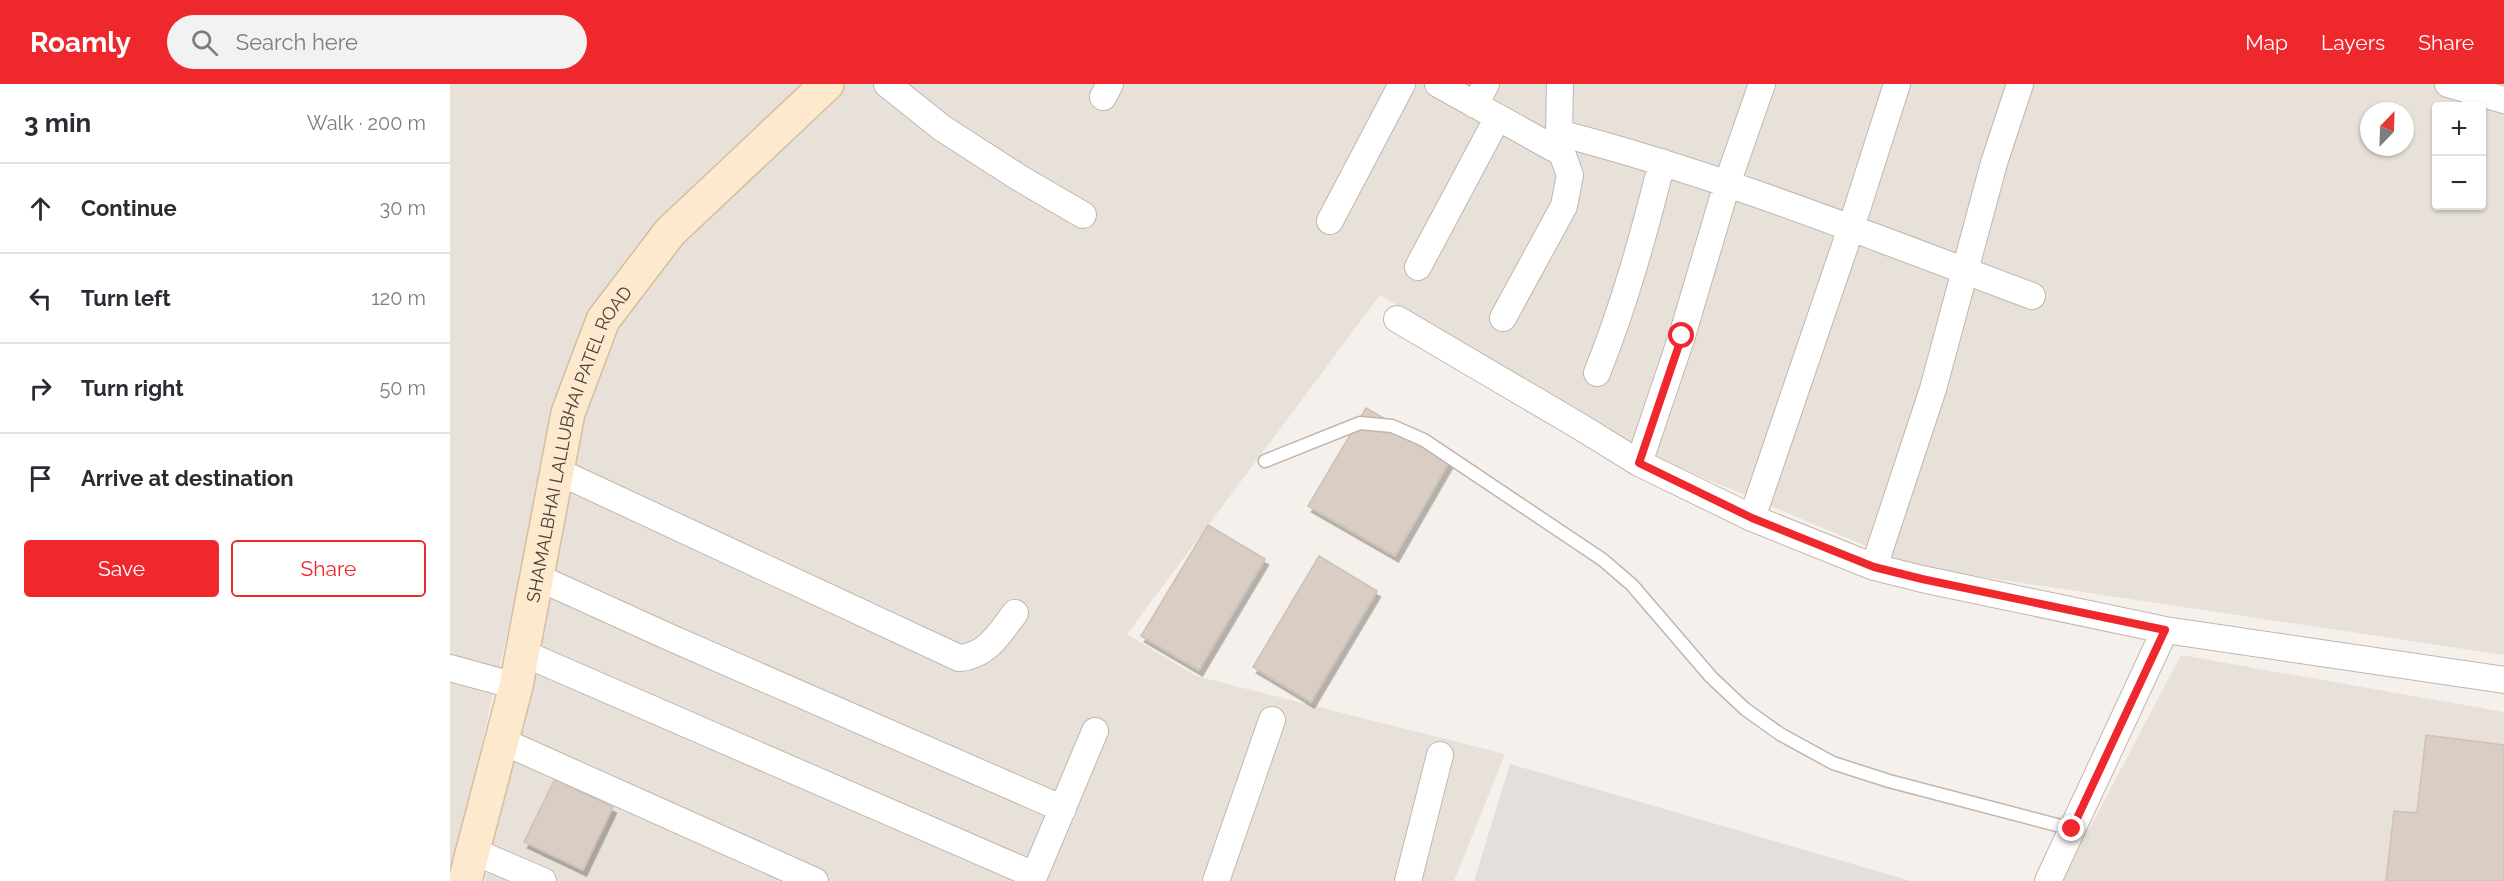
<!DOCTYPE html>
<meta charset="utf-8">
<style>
body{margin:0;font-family:Raleway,sans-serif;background:#f2f2f3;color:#2b2b33}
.controls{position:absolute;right:18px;top:18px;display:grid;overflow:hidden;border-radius:6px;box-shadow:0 2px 4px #0004}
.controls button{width:54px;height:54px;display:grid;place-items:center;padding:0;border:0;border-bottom:2px solid #e1e1e2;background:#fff;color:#2b2b33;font:30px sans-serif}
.compass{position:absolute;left:1910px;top:18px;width:54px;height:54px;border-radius:50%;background:#fff;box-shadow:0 2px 4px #0004;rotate:23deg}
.stop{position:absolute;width:18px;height:18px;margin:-14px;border:4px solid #ef282e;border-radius:50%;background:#fff}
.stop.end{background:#ef282e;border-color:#fff;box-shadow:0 2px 6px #0008}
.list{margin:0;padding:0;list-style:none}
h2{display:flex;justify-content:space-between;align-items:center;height:78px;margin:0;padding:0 24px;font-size:26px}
h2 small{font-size:20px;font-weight:400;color:#7c7c81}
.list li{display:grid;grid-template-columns:39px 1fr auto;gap:18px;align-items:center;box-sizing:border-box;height:90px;padding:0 24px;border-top:2px solid #e1e1e2}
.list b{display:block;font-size:22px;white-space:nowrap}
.list em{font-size:20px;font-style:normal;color:#7c7c81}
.actions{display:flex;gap:12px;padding:18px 24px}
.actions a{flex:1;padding:14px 0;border:2px solid #ef282e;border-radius:6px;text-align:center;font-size:21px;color:#ef282e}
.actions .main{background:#ef282e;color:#fff}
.icon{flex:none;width:33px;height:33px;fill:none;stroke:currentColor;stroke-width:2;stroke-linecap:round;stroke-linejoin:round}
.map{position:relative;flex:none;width:2054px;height:797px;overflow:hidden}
header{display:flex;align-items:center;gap:36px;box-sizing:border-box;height:84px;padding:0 30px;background:#ef282e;color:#fff}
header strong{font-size:28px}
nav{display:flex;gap:33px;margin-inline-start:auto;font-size:21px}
.search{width:420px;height:54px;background:#f2f2f3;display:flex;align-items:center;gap:15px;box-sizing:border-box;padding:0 21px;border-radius:33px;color:#7c7c81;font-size:22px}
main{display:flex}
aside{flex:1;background:#fff}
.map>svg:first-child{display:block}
.residential{fill:#e8e1da;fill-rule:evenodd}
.industrial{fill:#e5dfdc}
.building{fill:#d9cdc4;stroke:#d0c1b5;stroke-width:1.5;filter:url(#shadow)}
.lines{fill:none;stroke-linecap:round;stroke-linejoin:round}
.service-casing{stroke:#c0b6ae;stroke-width:15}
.minor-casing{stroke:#c0b6ae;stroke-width:28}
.secondary-casing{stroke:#d5bd9f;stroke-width:36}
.service{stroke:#fff;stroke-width:12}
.minor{stroke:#fff;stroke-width:26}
.secondary{stroke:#fce9ce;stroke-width:33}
.route{stroke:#ef282e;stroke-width:8}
.labels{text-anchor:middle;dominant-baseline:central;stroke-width:5;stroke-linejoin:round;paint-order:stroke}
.street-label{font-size:18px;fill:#494039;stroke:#fff}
</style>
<header>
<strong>Roamly</strong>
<div class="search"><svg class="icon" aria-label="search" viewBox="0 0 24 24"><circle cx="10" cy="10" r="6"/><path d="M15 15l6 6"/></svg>Search here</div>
<nav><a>Map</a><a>Layers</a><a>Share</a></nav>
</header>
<main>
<aside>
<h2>3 min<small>Walk · 200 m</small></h2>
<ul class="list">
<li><svg class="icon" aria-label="ahead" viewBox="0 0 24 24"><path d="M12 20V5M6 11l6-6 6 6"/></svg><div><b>Continue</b></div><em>30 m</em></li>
<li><svg class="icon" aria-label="left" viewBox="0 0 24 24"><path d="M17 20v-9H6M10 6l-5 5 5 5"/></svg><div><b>Turn left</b></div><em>120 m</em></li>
<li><svg class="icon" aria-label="right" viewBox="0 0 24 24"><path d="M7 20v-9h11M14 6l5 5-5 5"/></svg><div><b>Turn right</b></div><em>50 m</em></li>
<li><svg class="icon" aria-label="arrive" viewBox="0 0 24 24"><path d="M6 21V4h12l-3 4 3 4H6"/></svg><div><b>Arrive at destination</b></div></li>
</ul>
<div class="actions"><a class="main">Save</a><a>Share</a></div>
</aside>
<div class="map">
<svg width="2054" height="797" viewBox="0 0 2054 797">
<defs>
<filter id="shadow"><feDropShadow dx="3.5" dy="6" stdDeviation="0" flood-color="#0004"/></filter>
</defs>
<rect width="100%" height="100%" fill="#f5f0eb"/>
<!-- residential -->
<path class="residential" d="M0 0H364L213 136 109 325 0 797Z
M396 0H1997L2054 18V571L1466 483 1209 375 930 211 677 550 746 592 1055 670 1004 797H35L136 325 168 246 234 152ZM1986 22H2032V122H1986ZM1919 27H1955V63H1919Z
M1731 571 2054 628V797H1612Z"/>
<!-- industrial -->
<path class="industrial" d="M1060 680 1461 797H1024Z"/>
<!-- building -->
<path class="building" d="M916 324 1002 373 945 472 858 422Z
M758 441 815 475 749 586 691 552Z
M869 472 927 507 861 618 803 583Z
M1976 651 2054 661V797H1936L1944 727 1967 729Z
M105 695 163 723 133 786 74 758Z"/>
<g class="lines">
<!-- service casing -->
<g class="service-casing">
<path id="service" d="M815 377 910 339 942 342 974 356 1153 476 1182 501 1261 593 1295 625 1330 650 1383 679 1439 697 1622 745"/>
</g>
<!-- minor casing -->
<g class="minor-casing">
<path id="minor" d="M437 0 492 44 568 93 633 131
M988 0 1112 69 1109 49 1110 0
M1998 0 2054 16
M653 13 660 0
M1025 21 1036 0
M1109 49C1271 91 1426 154 1582 212
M880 137 952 0
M968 183 1048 33
M1053 234 1114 122 1120 91 1112 69
M947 235 1129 342 1189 379 1302 434 1424 483 1472 495 1715 546
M1147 289C1175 219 1194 150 1212 78
M1189 379 1232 252 1277 100 1312 0
M107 387 509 574C537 572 549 550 565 529
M1302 434 1401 144 1447 0
M1424 483 1483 305 1544 79 1570 0
M87 493 219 553 613 725
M73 569 584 791
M0 584 66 602
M52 657 365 797
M23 767 93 797
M582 797 645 647
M766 797 822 636
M958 797 990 671
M1598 797 1715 546 2054 596"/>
</g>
<!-- secondary casing -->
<g class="secondary-casing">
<g id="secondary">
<path id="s1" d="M15 797 66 602 118 329 153 236 220 148 377 0"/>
</g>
</g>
<!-- service -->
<use href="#service" class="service"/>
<!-- minor -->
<use href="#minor" class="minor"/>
<!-- secondary -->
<use href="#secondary" class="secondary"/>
</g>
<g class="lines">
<!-- route -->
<path class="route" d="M1232 252 1189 379 1302 434 1424 483 1472 495 1715 546 1622 745"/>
</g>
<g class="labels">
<!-- street labels -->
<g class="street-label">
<text stroke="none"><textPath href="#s1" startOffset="453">SHAMALBHAI LALLUBHAI PATEL ROAD</textPath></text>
</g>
</g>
</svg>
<div class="controls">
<button>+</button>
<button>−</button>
</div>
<svg class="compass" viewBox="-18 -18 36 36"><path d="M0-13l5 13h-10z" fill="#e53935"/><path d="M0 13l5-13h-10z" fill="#7c7c81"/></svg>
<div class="stop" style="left:1232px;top:252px"></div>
<div class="stop end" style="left:1622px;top:745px"></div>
</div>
</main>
